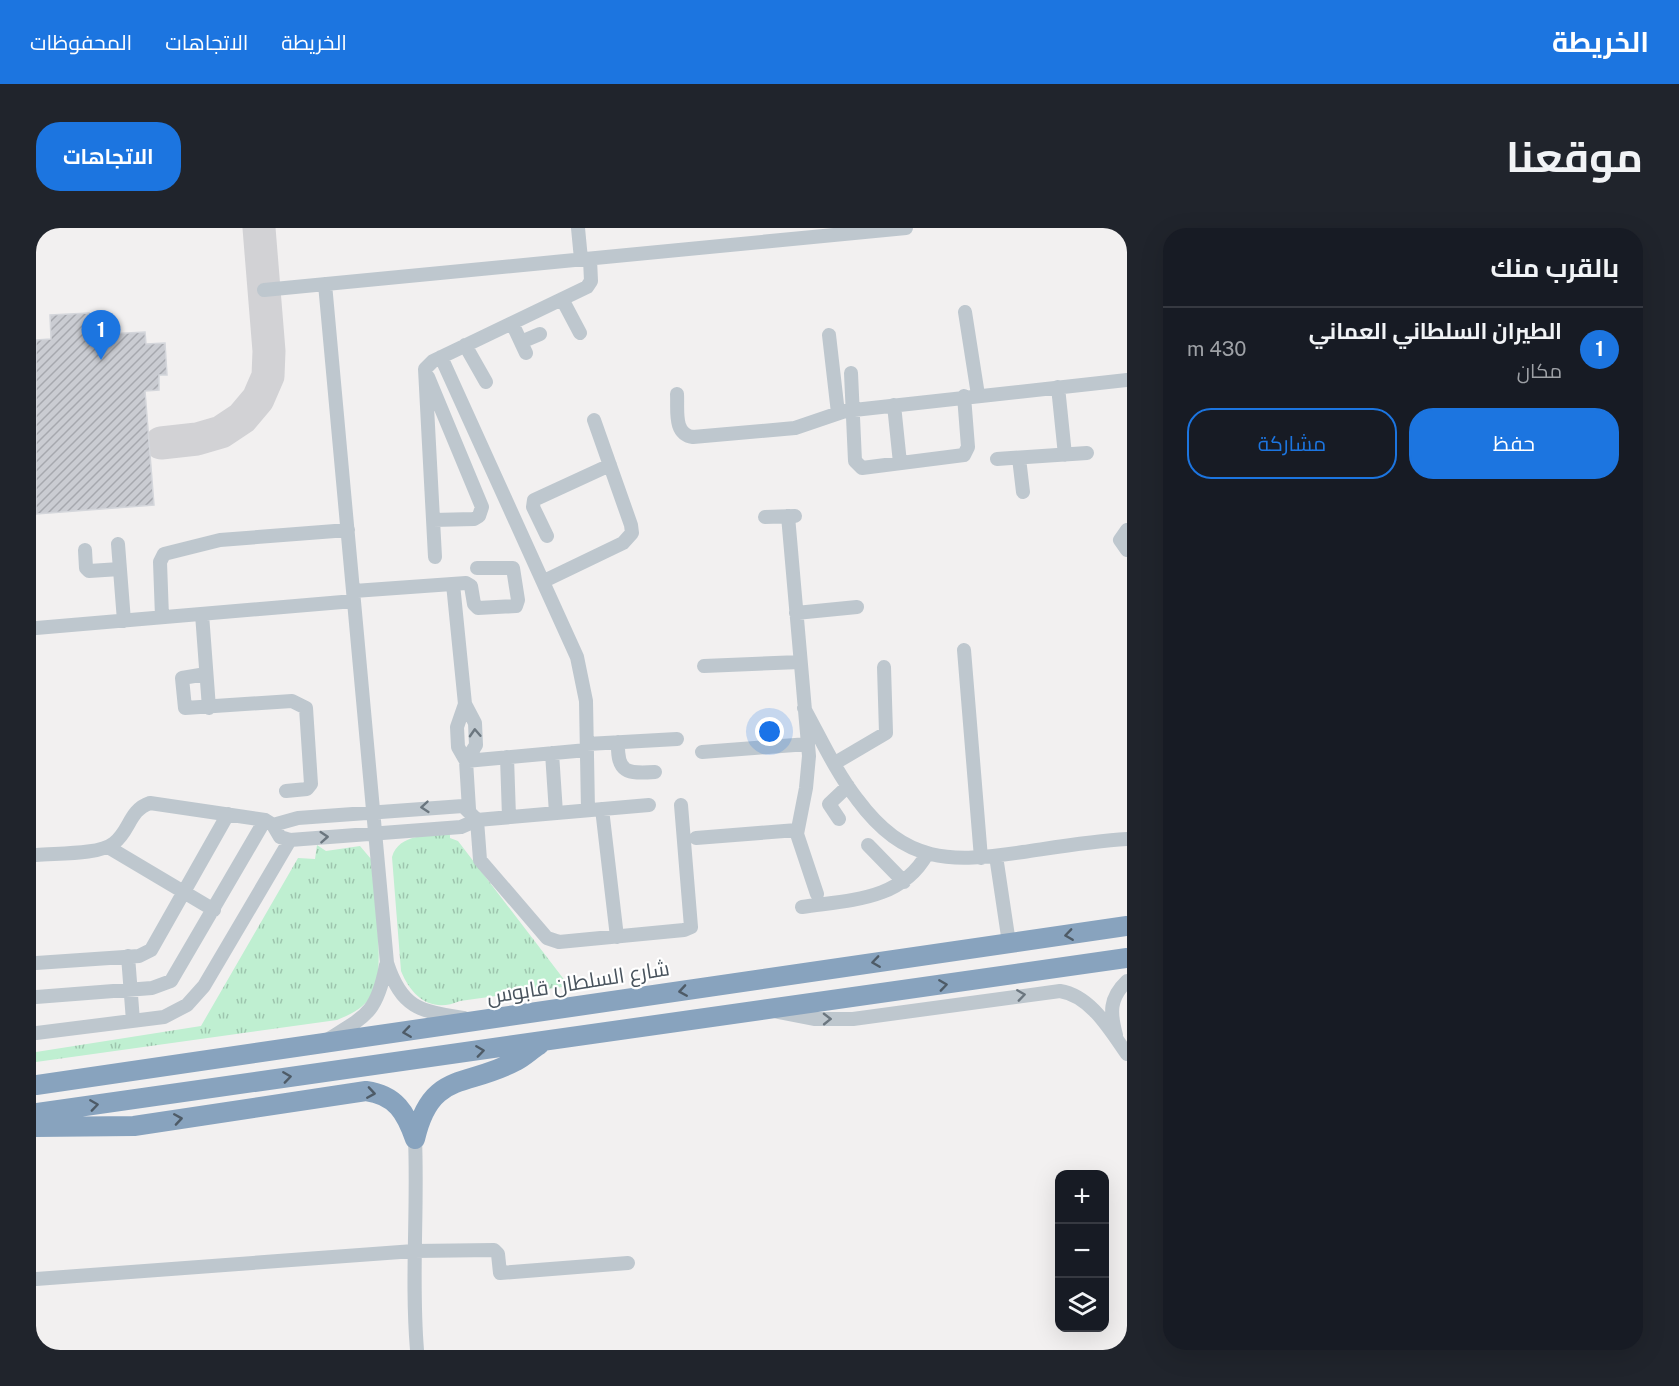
<!DOCTYPE html>
<html lang="ar">
<meta charset="utf-8">
<style>
body{margin:0;font-family:"Public Sans",Cairo,sans-serif;background:#20242c;color:#f1f3f6;direction:rtl}
.controls{position:absolute;right:18px;bottom:18px;display:grid;overflow:hidden;border-radius:12px;box-shadow:0 6px 24px #0002}
.controls button{width:54px;height:54px;display:grid;place-items:center;padding:0;border:0;border-bottom:2px solid #363941;background:#171b24;color:#f1f3f6;font:30px sans-serif}
.you{position:absolute;left:734px;top:504px;width:21px;height:21px;margin:-15px;border:4px solid #fff;border-radius:50%;background:#1a73e8;box-shadow:0 0 0 9px #1a73e833}
.badge{display:grid;place-items:center;width:39px;height:39px;border-radius:50%;background:#1c75e0;color:#fff;font-size:20px;font-weight:700}
.pin{position:absolute;translate:-50% -50px;filter:drop-shadow(0 2px 3px #0008)}
.pin::after{content:'';position:absolute;top:32px;width:21px;height:18px;background:inherit;clip-path:polygon(0 0,100% 0,50% 100%)}
.list{margin:0;padding:0;list-style:none}
h2{display:flex;justify-content:space-between;align-items:center;height:78px;margin:0;padding:0 24px;font-size:26px}
h2 small{font-size:20px;font-weight:400;color:#9ea1a6}
.list li{display:grid;grid-template-columns:39px 1fr auto;gap:18px;align-items:center;box-sizing:border-box;height:84px;padding:0 24px;border-top:2px solid #363941}
.list b{display:block;font-size:22px;white-space:nowrap}
.list p{margin:0;font-size:20px;white-space:nowrap;color:#9ea1a6}
.list em{font-size:20px;font-style:normal;color:#9ea1a6}
.actions{display:flex;gap:12px;padding:18px 24px}
.actions a{flex:1;padding:14px 0;border:2px solid #1c75e0;border-radius:24px;text-align:center;font-size:21px;color:#1c75e0}
.actions .main{background:#1c75e0;color:#fff}
.icon{flex:none;width:33px;height:33px;fill:none;stroke:currentColor;stroke-width:2;stroke-linecap:round;stroke-linejoin:round}
.map{position:relative;flex:none;width:1091px;height:1122px;overflow:hidden;direction:ltr;border-radius:24px}
header{display:flex;align-items:center;gap:36px;box-sizing:border-box;height:84px;padding:0 30px;background:#1c75e0;color:#fff}
header strong{font-size:28px}
nav{display:flex;gap:33px;margin-inline-start:auto;font-size:21px}
.intro{display:flex;align-items:center;justify-content:space-between;box-sizing:border-box;height:144px;padding:0 36px}
h1{margin:0;font-size:42px}
.button{padding:15px 27px;border-radius:24px;background:#1c75e0;color:#fff;font-size:21px;font-weight:700}
main{display:flex;gap:36px;padding:0 36px}
aside{flex:1;background:#171b24;border-radius:24px;box-shadow:0 6px 24px #0002}
.map>svg:first-child{display:block}
.grass{fill:url(#grass-tufts)}
.lines{fill:none;stroke-linecap:round;stroke-linejoin:round}
.taxiway{stroke:#d2d2d5;stroke-width:33}
.building{fill:url(#building-hatch);stroke:#d4d6db;stroke-width:1.5}
.minor{stroke:#bec7ce;stroke-width:14}
.highway{stroke:#88a3be;stroke-width:20}
.oneway{stroke:#6b767f}
.oneway2{stroke:#4e5b67}
.labels{text-anchor:middle;dominant-baseline:central;stroke-width:4.5;stroke-linejoin:round;paint-order:stroke}
.street-label{font-size:21px;fill:#48535d;stroke:#fff}
</style>
<header>
<strong>الخريطة</strong>
<nav><a>الخريطة</a><a>الاتجاهات</a><a>المحفوظات</a></nav>
</header>
<div class="intro"><h1>موقعنا</h1><a class="button">الاتجاهات</a></div>
<main>
<aside>
<h2>بالقرب منك<small></small></h2>
<ul class="list">
<li><span class="badge">1</span><div><b>الطيران السلطاني العماني</b><p>مكان</p></div><em>430 m</em></li>
</ul>
<div class="actions"><a class="main">حفظ</a><a>مشاركة</a></div>
</aside>
<div class="map">
<svg width="1091" height="1122" viewBox="0 0 1091 1122">
<defs>
<pattern id="grass-tufts" width="24" height="20" patternUnits="userSpaceOnUse" patternTransform="scale(1.5)"><rect width="24" height="20" fill="#bfefd1"/><path d="M3 7l-1-3M5 7V3M7 7l1-3M15 17l-1-3M17 17v-4M19 17l1-3" fill="none" stroke="#9dc4ad"/></pattern>
<pattern id="building-hatch" width="6" height="6" patternUnits="userSpaceOnUse" patternTransform="scale(1.5)"><rect width="6" height="6" fill="#caccd2"/><path d="M-1 1l2-2M0 6l6-6M5 7l2-2" fill="none" stroke="#a6a8ae"/></pattern>
</defs>
<rect width="100%" height="100%" fill="#f2f0f0"/>
<!-- grass -->
<path class="grass" d="M414 606V610L422 613 533 758 424 773C396 785 376 770 365 743L356 629C363 605 393 608 414 606Z
M281 617 290 623 324 618 335 631C337 661 350 741 337 765 329 780 315 786 301 792L0 834V824L165 798 262 630 279 631Z"/>
<g class="lines">
<!-- taxiway -->
<path class="taxiway" d="M125 215 161 211 185 204 206 190 222 171 232 148 233 123 223 0"/>
</g>
<!-- building -->
<path class="building" d="M53 85 54 107 109 104 110 116 129 115 131 147H123V162L109 163 118 277 0 286V112L15 111 14 87Z"/>
<g class="lines">
<!-- minor -->
<path class="minor" d="M542 0 545 31
M289 56 351 735C366 781 384 783 428 790
M228 62 870 0
M526 71 544 105
M929 84 942 167
M476 95 490 125
M793 107 802 185
M485 114 504 106
M429 117 450 154
M405 129 541 429 550 473 552 582
M815 145 819 233 826 240 928 227 932 219 928 168
M392 149 446 279 443 288 438 291 397 292
M1022 159 1029 227
M641 166C642 182 637 206 657 209L759 200 809 183 1091 152
M858 177 864 235
M983 230 987 264
M961 231 1051 225
M752 288 773 528 770 560 761 606 781 666
M729 289 759 288
M1091 302 1084 312 1091 322
M511 308 497 279 498 272 574 237
M82 316 88 393
M49 322 50 340 53 343 84 341
M399 329 389 141 397 133 551 59 555 53 554 31
M508 353 587 315 596 305 595 297 558 192
M417 356 429 476 439 495 440 517 430 533
M318 363 430 355 435 358 438 376 442 380 480 378 482 372 477 340H441
M760 385 821 379
M166 386 173 480
M126 389 124 334 128 326 184 312 312 302
M0 400 318 373
M928 422 945 630
M668 438 764 434
M170 446 146 450 149 480 256 473 270 480 275 556 271 561 250 563
M429 476 421 499 422 519 430 533 433 581
M768 480C785 511 800 544 821 571 869 636 914 635 987 624 1021 619 1056 613 1091 611
M582 514C581 545 591 546 619 544
M551 516 641 511
M666 524 772 516
M516 525 520 585
M471 529 473 589
M430 533 551 522
M799 535 850 505 848 439
M566 581 581 709
M803 591 793 576 812 558
M237 597 262 590 427 578 441 592 444 632 511 710 523 714 648 702 655 699 645 577
M660 610 761 602
M832 617 868 654
M72 619 178 682
M0 627C19 625 64 627 78 615 94 603 93 582 114 575L229 592 237 597 244 609 254 612 425 599 441 592 613 577
M960 628 973 715
M766 679C812 672 865 673 891 626
M92 728 97 793
M0 735 103 728 115 722 192 586
M0 769 116 760 135 753 229 592
M742 784 778 791H817L1024 763C1055 768 1074 802 1091 826
M0 805 128 789 151 777 168 758 254 612
M1080 807C1074 785 1073 770 1091 753
M291 812C330 788 341 785 350 737
M379 911C382 982 375 1051 381 1122
M0 1051 378 1023 458 1022 462 1026 464 1045 592 1035"/>
<!-- highway -->
<path class="highway" d="M0 857 1091 698
M0 885 1091 730
M0 899 98 898 330 863C360 867 370 885 379 911
M379 911C395 842 430 860 480 833 488 829 495 822 503 817"/>
</g>
<!-- one-way arrows -->
<defs><path id="oneway-chevron" d="M-2-3.5L2.5 0L-2 3.5" fill="none" stroke-width="1.6" stroke-linecap="round" stroke-linejoin="round" transform="scale(1.5)"/></defs>
<g class="oneway">
<use href="#oneway-chevron" transform="translate(439 505) rotate(-93)"/>
<use href="#oneway-chevron" transform="translate(389 579) rotate(175)"/>
<use href="#oneway-chevron" transform="translate(288 609) rotate(-4)"/>
<use href="#oneway-chevron" transform="translate(985 767) rotate(-8)"/>
<use href="#oneway-chevron" transform="translate(791 791) rotate(-1)"/>
</g>
<g class="oneway2">
<use href="#oneway-chevron" transform="translate(1033 707) rotate(172)"/>
<use href="#oneway-chevron" transform="translate(840 734) rotate(172)"/>
<use href="#oneway-chevron" transform="translate(907 757) rotate(-8)"/>
<use href="#oneway-chevron" transform="translate(647 763) rotate(171)"/>
<use href="#oneway-chevron" transform="translate(371 804) rotate(172)"/>
<use href="#oneway-chevron" transform="translate(444 823) rotate(-8)"/>
<use href="#oneway-chevron" transform="translate(251 849) rotate(-8)"/>
<use href="#oneway-chevron" transform="translate(335 865) rotate(9)"/>
<use href="#oneway-chevron" transform="translate(58 877) rotate(-8)"/>
<use href="#oneway-chevron" transform="translate(142 891) rotate(-9)"/>
</g>
<g class="labels">
<!-- street labels -->
<g class="street-label">
<text transform="translate(542 754) rotate(-9)">شارع السلطان قابوس</text>
</g>
</g>
</svg>
<div class="controls">
<button>+</button>
<button>−</button>
<button><svg class="icon" aria-label="layers" viewBox="0 0 24 24"><path d="M12 4l9 5-9 5-9-5zM3 14l9 5 9-5"/></svg></button>
</div>
<div class="you"></div>
<div class="pin badge" style="left:65px;top:132px">1</div>
</div>
</main>
